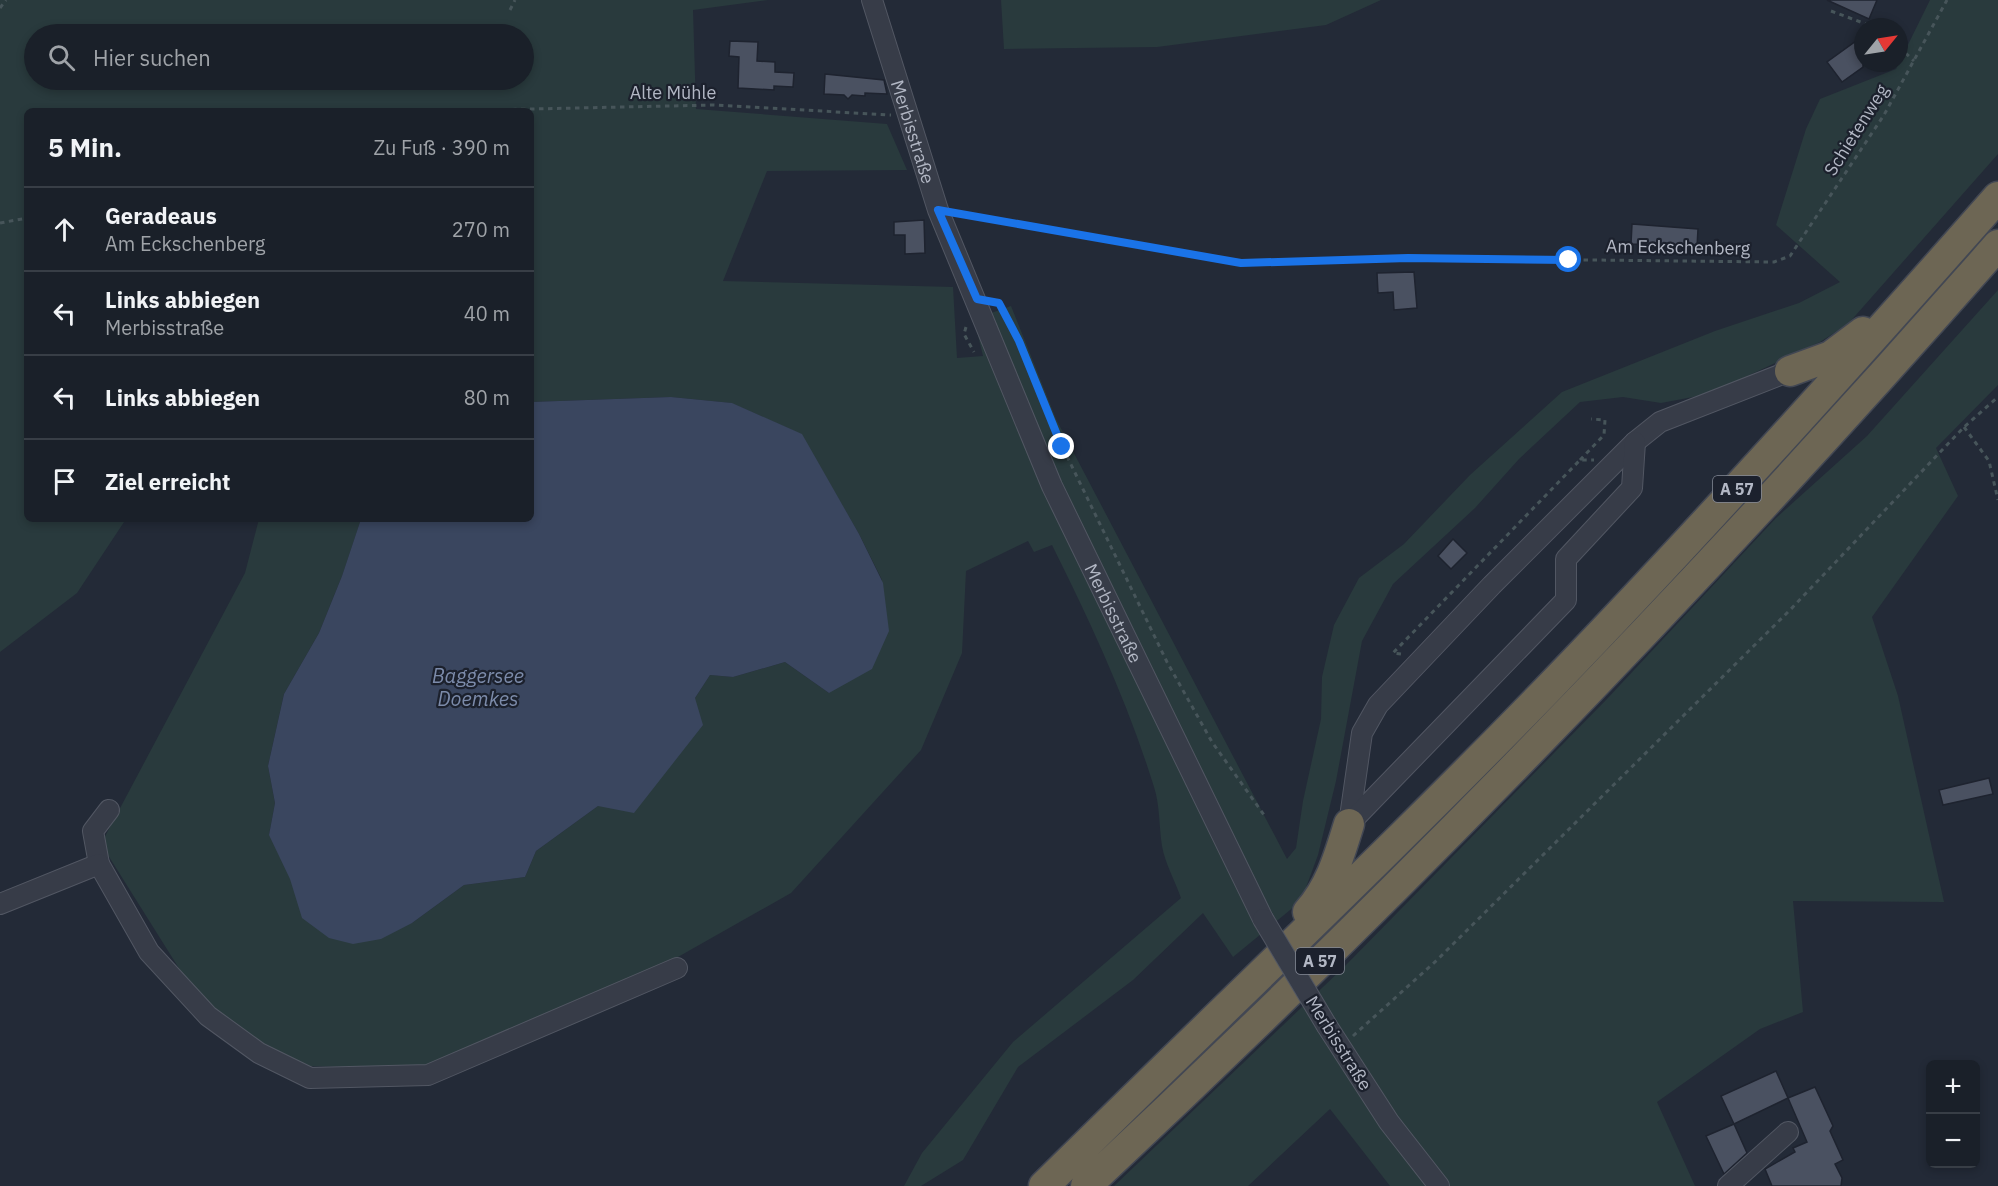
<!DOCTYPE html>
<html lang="de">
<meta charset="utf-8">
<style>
body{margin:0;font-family:"IBM Plex Sans",sans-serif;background:#272d35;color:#f1f3f6}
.controls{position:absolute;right:18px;bottom:18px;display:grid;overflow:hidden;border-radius:9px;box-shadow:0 3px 9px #0003}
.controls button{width:54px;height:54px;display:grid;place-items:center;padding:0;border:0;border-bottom:2px solid #383e46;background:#1a2029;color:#f1f3f6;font:30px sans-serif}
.compass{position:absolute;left:1854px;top:18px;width:54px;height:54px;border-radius:50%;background:#1a2029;box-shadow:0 3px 9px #0003;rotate:60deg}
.stop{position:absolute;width:18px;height:18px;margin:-14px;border:4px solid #1a73e8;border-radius:50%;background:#fff}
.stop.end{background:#1a73e8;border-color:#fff;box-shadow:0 2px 6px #0008}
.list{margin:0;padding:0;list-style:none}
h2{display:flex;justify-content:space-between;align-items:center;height:78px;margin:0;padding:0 24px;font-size:26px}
h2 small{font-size:20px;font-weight:400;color:#9fa3a8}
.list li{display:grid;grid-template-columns:39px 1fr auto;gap:18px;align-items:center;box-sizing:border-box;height:84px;padding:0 24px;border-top:2px solid #383e46}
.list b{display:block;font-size:22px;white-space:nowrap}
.list p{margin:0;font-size:20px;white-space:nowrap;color:#9fa3a8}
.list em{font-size:20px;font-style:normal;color:#9fa3a8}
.icon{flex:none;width:33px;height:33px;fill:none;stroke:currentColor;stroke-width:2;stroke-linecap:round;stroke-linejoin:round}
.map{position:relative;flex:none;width:1998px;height:1186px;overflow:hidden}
.search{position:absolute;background:#1a2029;box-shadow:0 3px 9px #0003;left:24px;top:24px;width:510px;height:66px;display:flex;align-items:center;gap:15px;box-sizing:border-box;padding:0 21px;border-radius:33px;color:#9fa3a8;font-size:22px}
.panel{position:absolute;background:#1a2029;box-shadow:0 3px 9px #0003;left:24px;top:108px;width:510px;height:414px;border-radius:9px}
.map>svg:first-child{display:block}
.green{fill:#293a3d;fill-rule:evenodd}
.water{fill:#3a465f}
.building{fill:#4a5161;stroke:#1e232f;stroke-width:1.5}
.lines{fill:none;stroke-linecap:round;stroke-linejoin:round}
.minor-casing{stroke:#525763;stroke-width:22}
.highway-casing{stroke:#424753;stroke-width:33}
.path{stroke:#47555a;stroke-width:3;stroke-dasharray:4.5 4.5;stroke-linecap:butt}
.minor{stroke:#373c48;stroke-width:20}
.highway{stroke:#6d6654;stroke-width:30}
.minor-bridge-casing{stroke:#525763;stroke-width:22;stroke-linecap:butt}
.minor-bridge{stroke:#373c48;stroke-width:20}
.route{stroke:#1a73e8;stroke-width:8}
.labels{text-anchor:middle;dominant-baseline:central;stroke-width:4.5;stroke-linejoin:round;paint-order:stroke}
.shield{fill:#1c212d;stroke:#858a97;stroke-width:1.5}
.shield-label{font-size:16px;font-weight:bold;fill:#b2b7c4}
.street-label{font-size:18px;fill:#b2b7c4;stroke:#1c212d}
.water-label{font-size:20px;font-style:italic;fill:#7c8baa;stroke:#1c212d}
</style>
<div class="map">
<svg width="1998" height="1186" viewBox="0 0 1998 1186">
<rect width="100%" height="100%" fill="#232a37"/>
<!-- green -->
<path class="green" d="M0 0H768L693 10 696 109 887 124 907 170 767 171 723 281 953 287 957 358 983 356 974 319 1011 306 1056 419 1287 859 1296 848 1303 801 1321 719 1322 677 1334 625 1359 578 1404 544 1470 475 1562 392 1715 331 1799 303 1840 282 1776 225 1806 129 1820 99 1896 69 1930 0H1998V154L1848 324 1820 342 1709 394 1661 403 1623 397 1580 402 1519 459 1475 508 1393 584 1362 641 1336 781 1318 855 1301 901 1233 957 1203 913 1133 980 1018 1067 963 1160 921 1186H904L922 1153 1013 1042 1181 898C1175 881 1165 863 1162 846 1159 827 1160 805 1154 787 1128 703 1091 623 1052 545L1034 552 1028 541 966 571 962 653 921 750 791 893 632 983 428 1068 296 1066 262 1048 197 997 101 844 245 573 259 519H361L342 576 319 633 284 694 268 766 275 803 269 835 412 923 464 885 525 877 536 851 598 806 695 698 710 675 733 677 785 662 829 693 882 580 859 534 801 434 731 403 671 397 531 402V111H27V519H126L77 593 0 652ZM34 34H524V80H34Z
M1001 0H1381L1326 25 1157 47 1004 49Z
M1998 290V385L1936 448 1958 496 1872 617 1898 696 1944 902 1793 901 1803 1012 1760 1029 1657 1102 1695 1186H1390L1330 1109 1248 1186H1114L1344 967 1606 700 1776 518 1867 436Z"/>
<!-- water -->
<path class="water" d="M671 397 732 403 802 434 859 534 883 583 889 631 872 669 829 693 785 662 733 677 710 675 695 698 703 725 634 813 598 806 536 851 525 877 464 885 412 923 381 939 353 944 329 938 302 918 290 879 269 835 275 803 268 766 284 694 319 633 342 576 361 519H531V402Z"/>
<!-- building -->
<path class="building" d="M1827 0H1877L1869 19Z
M1863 36V67L1842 82 1827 62Z
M730 41 758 42 757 61 775 62V72L794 73 793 87 774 86V90L738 88 739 57 729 56Z
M825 74 884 80 887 94 865 93V96L852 95 848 99 844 95 824 94Z
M924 220 925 253 905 254V235H894V222Z
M1632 224 1698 229 1697 247 1631 244Z
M1414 272 1417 308 1394 310 1393 292 1378 293 1377 273Z
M1453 539 1467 553 1451 569 1438 556Z
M1989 778 1993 794 1943 805 1939 790Z
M1776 1071 1788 1098 1734 1124 1721 1096Z
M1815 1087 1833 1126 1830 1131 1843 1160 1835 1164 1842 1178 1841 1186H1772L1765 1169 1795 1152 1793 1148 1807 1142 1788 1098Z
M1734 1124 1747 1153 1724 1174 1706 1136Z"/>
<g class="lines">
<!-- minor casing -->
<g class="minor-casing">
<g id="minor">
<path id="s1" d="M872 0 938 210 1052 486 1263 919"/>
<path d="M1349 824 1362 733 1378 705 1492 585 1635 442 1660 422 1790 371"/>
<path d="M1349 824 1566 600V559L1632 488 1635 442"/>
<path d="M99 864 93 831 109 810"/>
<path d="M0 904 99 864 149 952 208 1016 259 1053 310 1078 428 1075 677 968"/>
<path d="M1327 1026 1389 1122 1439 1186"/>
<path d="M1728 1186 1788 1132"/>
</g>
</g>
<!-- highway casing -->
<g class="highway-casing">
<path id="highway" d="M1790 371 1831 356 1863 332
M1308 912C1331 886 1339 856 1349 824
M1044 1186C1211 1021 1382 860 1546 691 1701 531 1850 365 1998 197
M1086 1186C1405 888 1710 573 1998 245"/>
</g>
<!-- path -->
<path class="path" d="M0 8 6 0
M510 10 515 0
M1831 11 1874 27
M1899 47 1914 61
M440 111 714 105 891 115
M958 213 1241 263 1409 258 1774 262 1790 256 1884 115 1947 0
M0 223 27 218
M996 302 999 303 1019 341 1062 446 1167 662 1212 742 1264 815
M966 327 964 334 974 352
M1964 427 1989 461 1998 500
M1580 460 1604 435 1605 420 1591 419
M1401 654 1393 653 1580 460H1594
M1353 1036 1437 960 1553 845 1791 609 1964 427 1998 397"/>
<!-- minor -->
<use href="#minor" class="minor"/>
<!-- highway -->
<use href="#highway" class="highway"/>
<!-- minor-bridge casing -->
<g class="minor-bridge-casing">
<path id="minor-bridge" d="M1263 919 1327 1026"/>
</g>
<!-- minor-bridge -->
<use href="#minor-bridge" class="minor-bridge"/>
</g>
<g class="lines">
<!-- route -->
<path class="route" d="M1062 447 1019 341 999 303 977 299 938 210 1241 263 1408 258 1569 260"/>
</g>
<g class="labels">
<!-- shield labels -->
<g class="shield">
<rect x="1713" y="476" width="48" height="26" rx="4.5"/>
<rect x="1296" y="948" width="48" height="26" rx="4.5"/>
</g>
<g class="shield-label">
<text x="1737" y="489">A 57</text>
<text x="1320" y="961">A 57</text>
</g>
<!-- street labels -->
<g class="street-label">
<text x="673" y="92">Alte Mühle</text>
<text transform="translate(1856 130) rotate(-58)">Schietenweg</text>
<text stroke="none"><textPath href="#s1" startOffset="138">Merbisstraße</textPath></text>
<text transform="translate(1678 247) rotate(1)">Am Eckschenberg</text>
<text stroke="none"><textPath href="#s1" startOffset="660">Merbisstraße</textPath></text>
<text transform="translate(1339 1043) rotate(58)">Merbisstraße</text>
</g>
<!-- water labels -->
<g class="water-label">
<text x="478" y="675">Baggersee<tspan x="478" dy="23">Doemkes</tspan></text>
</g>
</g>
</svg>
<div class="controls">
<button>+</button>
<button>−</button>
</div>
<svg class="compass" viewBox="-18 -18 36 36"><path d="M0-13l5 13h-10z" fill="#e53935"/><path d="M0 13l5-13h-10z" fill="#9fa3a8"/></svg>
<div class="stop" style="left:1569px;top:260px"></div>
<div class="stop end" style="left:1062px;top:447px"></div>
<div class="search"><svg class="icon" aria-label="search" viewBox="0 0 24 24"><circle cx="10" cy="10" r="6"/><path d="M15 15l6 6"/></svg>Hier suchen</div>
<section class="panel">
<h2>5 Min.<small>Zu Fuß · 390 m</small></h2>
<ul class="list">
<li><svg class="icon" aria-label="ahead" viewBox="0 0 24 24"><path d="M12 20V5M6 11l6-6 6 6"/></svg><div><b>Geradeaus</b><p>Am Eckschenberg</p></div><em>270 m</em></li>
<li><svg class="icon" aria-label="left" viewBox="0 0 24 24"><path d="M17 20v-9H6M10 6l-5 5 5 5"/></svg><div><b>Links abbiegen</b><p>Merbisstraße</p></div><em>40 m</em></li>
<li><svg class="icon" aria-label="left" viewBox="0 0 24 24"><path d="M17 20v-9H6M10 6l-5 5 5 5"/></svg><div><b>Links abbiegen</b></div><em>80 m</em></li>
<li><svg class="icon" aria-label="arrive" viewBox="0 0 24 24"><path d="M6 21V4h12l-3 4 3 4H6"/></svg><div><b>Ziel erreicht</b></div></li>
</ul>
</section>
</div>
